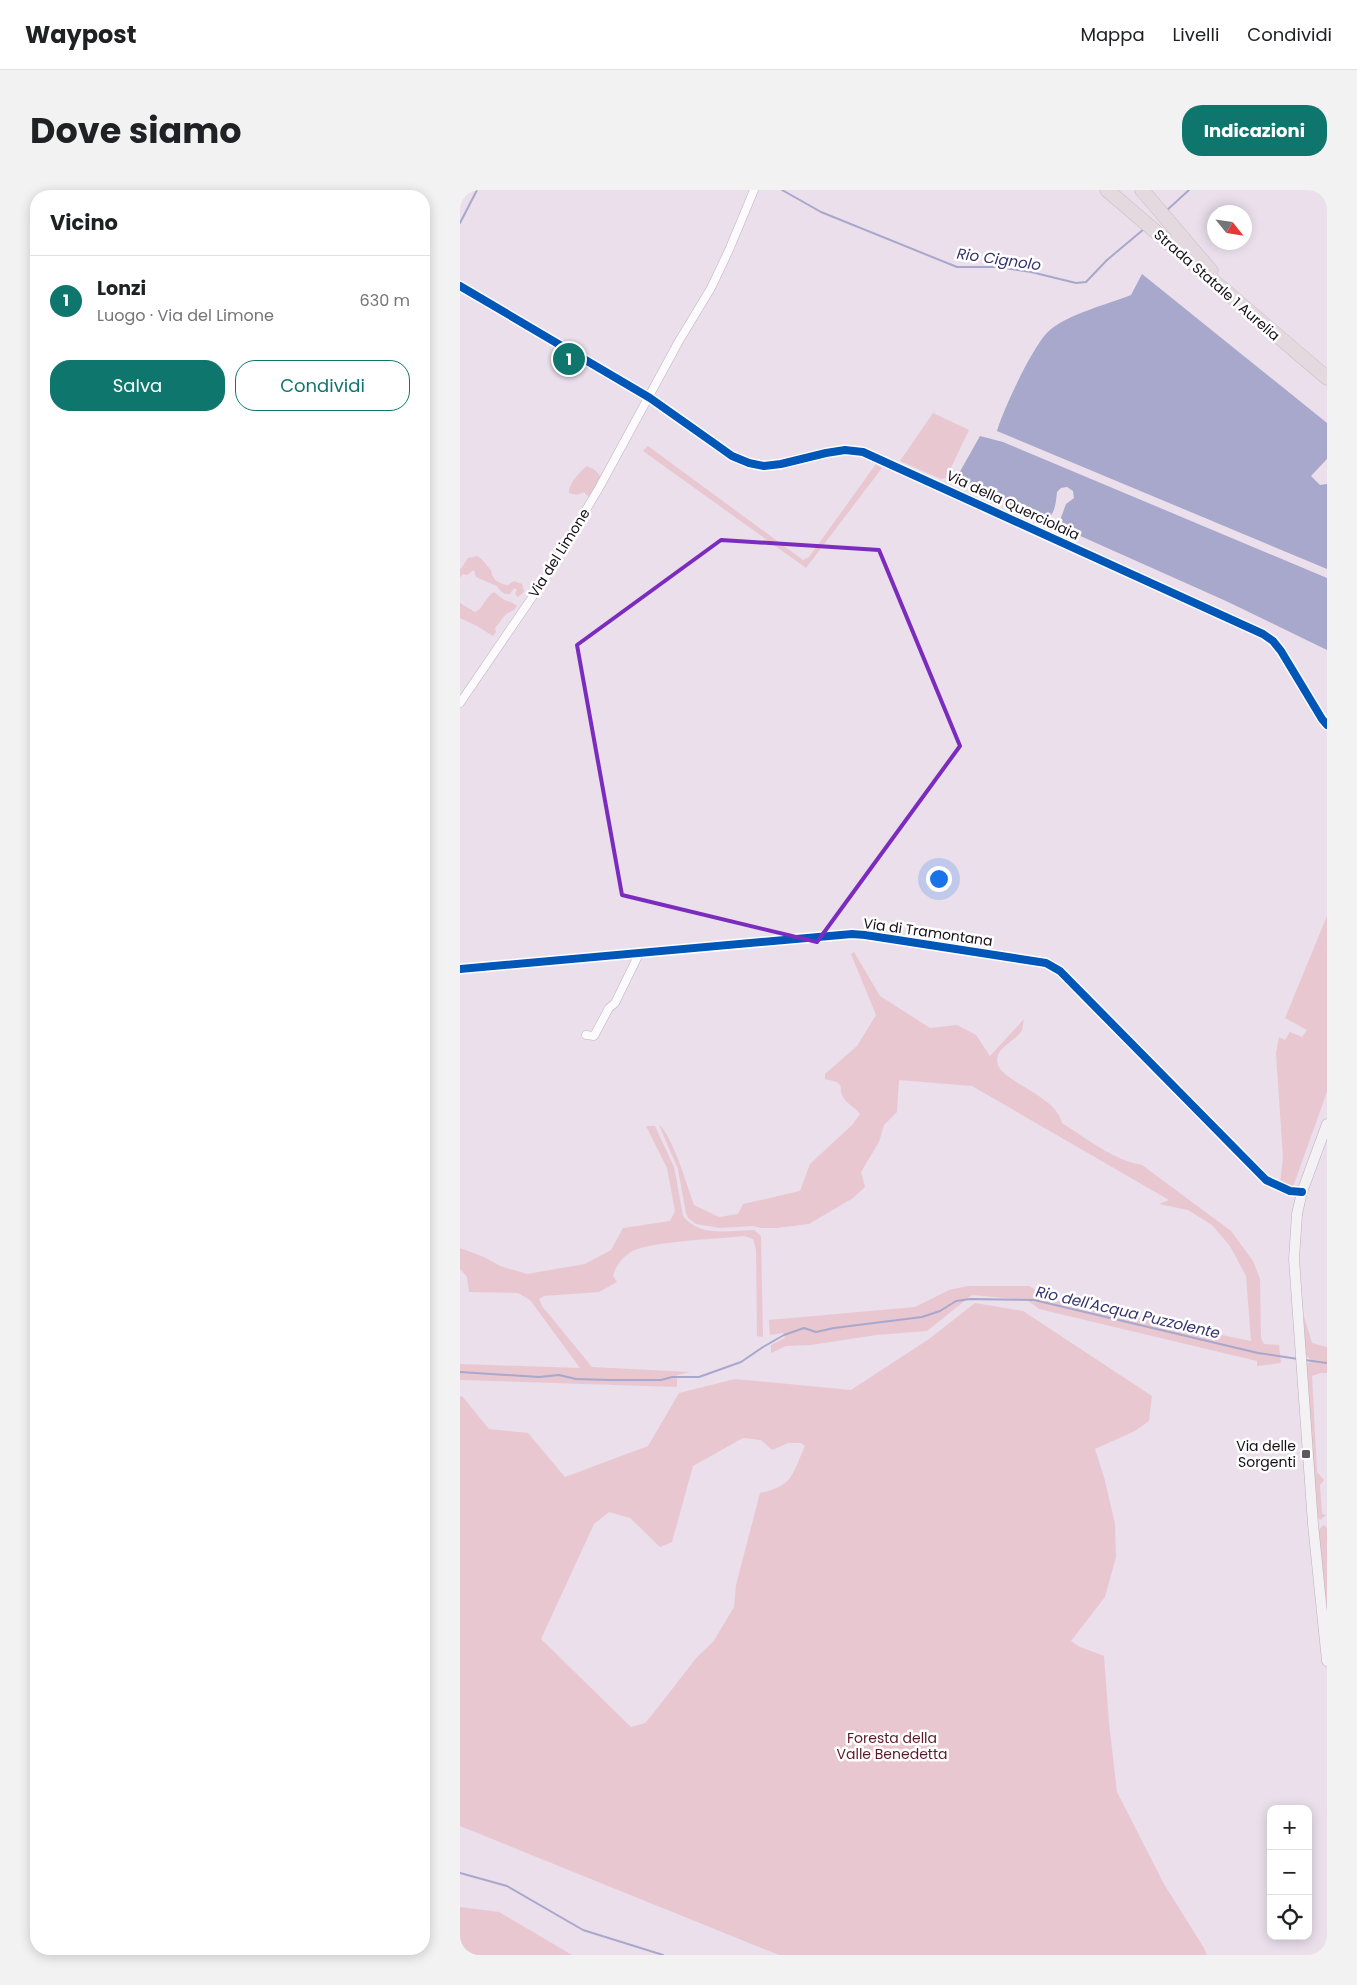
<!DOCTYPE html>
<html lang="it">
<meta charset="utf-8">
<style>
body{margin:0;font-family:Poppins,sans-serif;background:#f2f2f2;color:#202124}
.controls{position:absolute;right:15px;bottom:15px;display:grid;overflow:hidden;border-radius:10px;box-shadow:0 2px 12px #0003}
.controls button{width:45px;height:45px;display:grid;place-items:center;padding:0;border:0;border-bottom:1px solid #e0e0e0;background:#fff;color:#202124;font:25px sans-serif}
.compass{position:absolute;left:747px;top:15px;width:45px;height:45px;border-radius:50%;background:#fff;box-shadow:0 2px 12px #0003;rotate:120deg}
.you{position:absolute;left:478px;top:688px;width:18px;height:18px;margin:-12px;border:4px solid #fff;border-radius:50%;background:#1a73e8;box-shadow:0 0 0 8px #1a73e833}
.badge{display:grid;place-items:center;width:32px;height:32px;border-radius:50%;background:#0f766e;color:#fff;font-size:16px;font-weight:700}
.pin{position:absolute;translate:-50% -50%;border:2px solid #fff;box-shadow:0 1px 5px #0006}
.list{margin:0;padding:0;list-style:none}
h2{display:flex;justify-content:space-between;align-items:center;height:65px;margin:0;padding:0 20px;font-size:21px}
h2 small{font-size:16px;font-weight:400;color:#757577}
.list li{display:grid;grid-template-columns:32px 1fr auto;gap:15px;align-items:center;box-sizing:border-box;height:90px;padding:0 20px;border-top:1px solid #e0e0e0}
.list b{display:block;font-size:19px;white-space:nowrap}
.list p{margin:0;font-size:16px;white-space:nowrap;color:#757577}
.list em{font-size:16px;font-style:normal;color:#757577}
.actions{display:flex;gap:10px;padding:15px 20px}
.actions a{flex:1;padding:11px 0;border:1px solid #0f766e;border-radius:20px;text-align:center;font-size:18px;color:#0f766e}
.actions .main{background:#0f766e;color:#fff}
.icon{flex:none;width:28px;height:28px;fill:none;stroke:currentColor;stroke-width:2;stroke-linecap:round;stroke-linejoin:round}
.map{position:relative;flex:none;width:867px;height:1765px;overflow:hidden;border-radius:20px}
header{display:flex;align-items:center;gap:30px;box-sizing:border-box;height:70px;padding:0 25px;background:#fff;border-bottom:1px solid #e0e0e0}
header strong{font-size:24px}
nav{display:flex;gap:28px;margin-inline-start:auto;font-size:18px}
.intro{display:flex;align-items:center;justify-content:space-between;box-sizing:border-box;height:120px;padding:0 30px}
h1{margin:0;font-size:35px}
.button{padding:12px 22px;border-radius:20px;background:#0f766e;color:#fff;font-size:18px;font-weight:700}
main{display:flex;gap:30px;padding:0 30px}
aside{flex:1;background:#fff;border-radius:20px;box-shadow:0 2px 12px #0003}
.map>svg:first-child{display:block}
.green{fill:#e8c7d1;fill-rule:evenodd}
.water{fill:#a8a7cc}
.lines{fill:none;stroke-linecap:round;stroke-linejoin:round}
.stream{stroke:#a8a7cc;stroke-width:2}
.street-casing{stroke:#bbb2bc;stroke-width:9}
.secondary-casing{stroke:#bbb2bc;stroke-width:11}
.highway-casing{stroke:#c5bfc5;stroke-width:15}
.street{stroke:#fcfafc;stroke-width:8}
.secondary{stroke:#f4f1f4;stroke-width:10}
.highway{stroke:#e3d9df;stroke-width:14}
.cycleway-casing{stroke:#fff;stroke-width:11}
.cycleway{stroke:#0057b8;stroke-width:8}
.marked{fill:none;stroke:#7b2cbf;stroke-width:4;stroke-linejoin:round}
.poi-dot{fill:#605861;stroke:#fff;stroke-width:2}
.labels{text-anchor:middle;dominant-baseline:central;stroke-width:5;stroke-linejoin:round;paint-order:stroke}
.street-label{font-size:14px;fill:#160f17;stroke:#fff}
.poi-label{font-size:14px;fill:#160f17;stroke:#fff;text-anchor:end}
.park-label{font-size:14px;fill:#5d192c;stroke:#fff}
.water-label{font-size:15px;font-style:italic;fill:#35346f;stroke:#fff}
</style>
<header>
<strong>Waypost</strong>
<nav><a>Mappa</a><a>Livelli</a><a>Condividi</a></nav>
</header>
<div class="intro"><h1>Dove siamo</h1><a class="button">Indicazioni</a></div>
<main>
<aside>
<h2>Vicino<small></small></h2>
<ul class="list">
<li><span class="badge">1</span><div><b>Lonzi</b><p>Luogo · Via del Limone</p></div><em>630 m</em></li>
</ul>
<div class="actions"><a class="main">Salva</a><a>Condividi</a></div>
</aside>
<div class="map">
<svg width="867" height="1765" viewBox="0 0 867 1765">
<rect width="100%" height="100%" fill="#eadfeb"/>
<!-- green -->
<path class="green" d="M473 223 509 240 486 288 481 289 440 271Z
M188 256 343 370 349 367 416 274 422 278 346 378 183 261Z
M127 276 135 280 142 288 129 307 124 302 117 305 109 303C108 295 120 281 127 276Z
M17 366C23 369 26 375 31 380 32 389 38 394 48 395L54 391 62 394 64 402 58 407 55 404 57 400 54 398 50 404C44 405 40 401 37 396L16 387 14 380 7 385 3 384 0 388V380L8 368Z
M34 402 44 410 51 412 57 416 54 420C43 424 43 429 35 438L36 442 33 446 17 436 0 428V413L15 422C24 418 25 407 34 402Z
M867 726V902L834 994 831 997 820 993 823 968 816 863 819 847 825 850 830 842 842 847 847 840 825 828Z
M394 762 420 806 470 838 497 835 516 845 530 866 564 829C563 832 563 837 562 840 556 851 538 856 537 870 536 891 596 904 602 933 626 948 653 970 682 975L771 1041 793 1071 800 1089 801 1148 804 1154 819 1155 821 1173 797 1176V1171L579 1119 567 1110 512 1105 467 1141 416 1145 351 1155 326 1156 311 1163V1155L325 1148 323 1143 310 1145 309 1130 455 1117 489 1100 508 1096H569L593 1110 791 1151 786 1086 770 1056 752 1035 728 1020 699 1014 709 1010 512 896 439 890 437 922 424 935 419 952 401 982 405 997 393 1008 349 1034 317 1038H301L293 1036 260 1038 236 1034 228 1028 226 1023 218 979 199 935C213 946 227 996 234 1015L259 1027 278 1024 283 1014 340 1001 350 974 392 935 400 924C396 918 389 915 385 910 375 897 390 894 365 889V884L397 856 416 825 391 764Z
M186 936H195L214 977 223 1026C240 1048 270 1040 294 1040L301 1046 303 1147 297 1146 296 1060 293 1049 284 1046C261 1049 188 1051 171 1062 162 1068 156 1075 153 1086L157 1092 139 1102 84 1106 79 1109 82 1116 132 1177 230 1182 217 1185V1197L0 1190V1174L120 1178 70 1110 58 1103 9 1102 7 1087 0 1079V1058L24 1067 40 1076 67 1084 125 1074 151 1060 163 1038 210 1031 215 1021 207 978Z
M515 1113 563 1121 692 1206 689 1231 675 1241 635 1259 644 1287 655 1334 656 1367 645 1407 611 1451 620 1457 644 1466 649 1533 657 1602 704 1694 744 1758 747 1765H319L0 1636V1207L2 1206 29 1239 68 1243 105 1287 188 1256 219 1203 275 1189 391 1200 469 1149ZM283 1248 301 1250 312 1260 328 1253H341L345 1256C332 1285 333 1296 300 1303L276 1395 274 1417 253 1452 237 1467 192 1525 185 1533 171 1537 81 1449 134 1334 149 1322 170 1328 200 1357 212 1352 233 1276Z
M844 1126 852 1153 867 1157V1183H860L852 1186 857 1282 864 1290 860 1295 862 1324 866 1325 860 1330 857 1326 846 1173 853 1172 845 1164Z
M864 1335 867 1338V1429L858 1340Z
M0 1717 39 1722 112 1765H0Z"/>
<!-- water -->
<path class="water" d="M682 84 867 233V269L851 286 860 295 867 294V379L537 241C543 220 574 153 590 140 609 124 648 114 671 105Z
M520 246 543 252 867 388V460L766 411 598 336 606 314 614 308 613 301 607 297 601 298 597 302C596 312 595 326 585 330L502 293 498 285Z"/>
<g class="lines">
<!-- stream -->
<path class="stream" d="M322 0 361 22 497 77H537L571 82 616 93 626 92 647 70 684 39
M706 21 729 0
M0 33 17 0
M845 1170 867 1173
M0 1182 79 1187 99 1185 116 1189 149 1190H201L212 1187H239L281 1172 303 1157 324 1145 344 1138 356 1142 374 1138 462 1127 480 1121 496 1111 510 1109 574 1110 798 1163 838 1169
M0 1683 47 1696 123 1740 203 1765"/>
<!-- street casing -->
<g class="street-casing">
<path id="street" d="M0 96 190 208 258 256 272 266 289 273 304 276 321 274 366 263 385 260 403 262 803 444 813 451 821 461 862 529 867 535
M0 513 88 384 139 298 219 151 251 98 269 60 294 0
M0 779 392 744 405 745 586 773 600 781 806 990 830 1001 842 1002
M126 845 134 846 149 818 155 813 179 764"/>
</g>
<!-- secondary casing -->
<g class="secondary-casing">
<path id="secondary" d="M867 934 842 1002 837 1024 834 1069 853 1334 867 1471"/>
</g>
<!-- highway casing -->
<g class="highway-casing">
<path id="highway" d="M647 0 867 188
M682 0 751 81"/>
</g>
<!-- street -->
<use href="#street" class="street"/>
<!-- secondary -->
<use href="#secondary" class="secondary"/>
<!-- highway -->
<use href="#highway" class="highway"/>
<!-- cycleway casing -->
<g class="cycleway-casing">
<path id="cycleway" d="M0 96 190 208 258 256 272 266 289 273 304 276 321 274 366 263 385 260 403 262 803 444 813 451 821 461 862 529 867 535
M0 779 392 744 405 745 586 773 600 781 806 990 830 1001 842 1002"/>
</g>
<!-- cycleway -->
<use href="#cycleway" class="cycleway"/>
</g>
<!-- marked area -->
<path class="marked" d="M261 350 419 360 500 556 357 752 162 705 117 455Z"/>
<!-- markers -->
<rect class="poi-dot" x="841" y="1259" width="10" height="10" rx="2.5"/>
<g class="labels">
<!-- street labels -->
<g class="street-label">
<text transform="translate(757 95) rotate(41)">Strada Statale 1 Aurelia</text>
<text transform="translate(553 315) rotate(25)">Via della Querciolaia</text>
<text transform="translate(99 363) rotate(-58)">Via del Limone</text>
<text transform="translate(468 742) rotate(8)">Via di Tramontana</text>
</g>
<!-- poi labels -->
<g class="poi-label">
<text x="836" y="1256">Via delle<tspan x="836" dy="16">Sorgenti</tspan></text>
</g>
<!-- park labels -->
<g class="park-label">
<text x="432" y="1548">Foresta della<tspan x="432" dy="16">Valle Benedetta</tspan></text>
</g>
<!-- water labels -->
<g class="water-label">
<text transform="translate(539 69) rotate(8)">Rio Cignolo</text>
<text transform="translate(668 1122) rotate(13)">Rio dell'Acqua Puzzolente</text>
</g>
</g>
</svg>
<div class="controls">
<button>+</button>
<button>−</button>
<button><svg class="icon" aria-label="locate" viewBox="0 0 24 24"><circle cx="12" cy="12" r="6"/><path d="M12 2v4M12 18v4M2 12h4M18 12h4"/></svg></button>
</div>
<svg class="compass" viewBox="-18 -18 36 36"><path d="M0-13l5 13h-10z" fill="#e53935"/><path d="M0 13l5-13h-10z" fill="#757577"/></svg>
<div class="you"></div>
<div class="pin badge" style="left:109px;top:169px">1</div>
</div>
</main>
